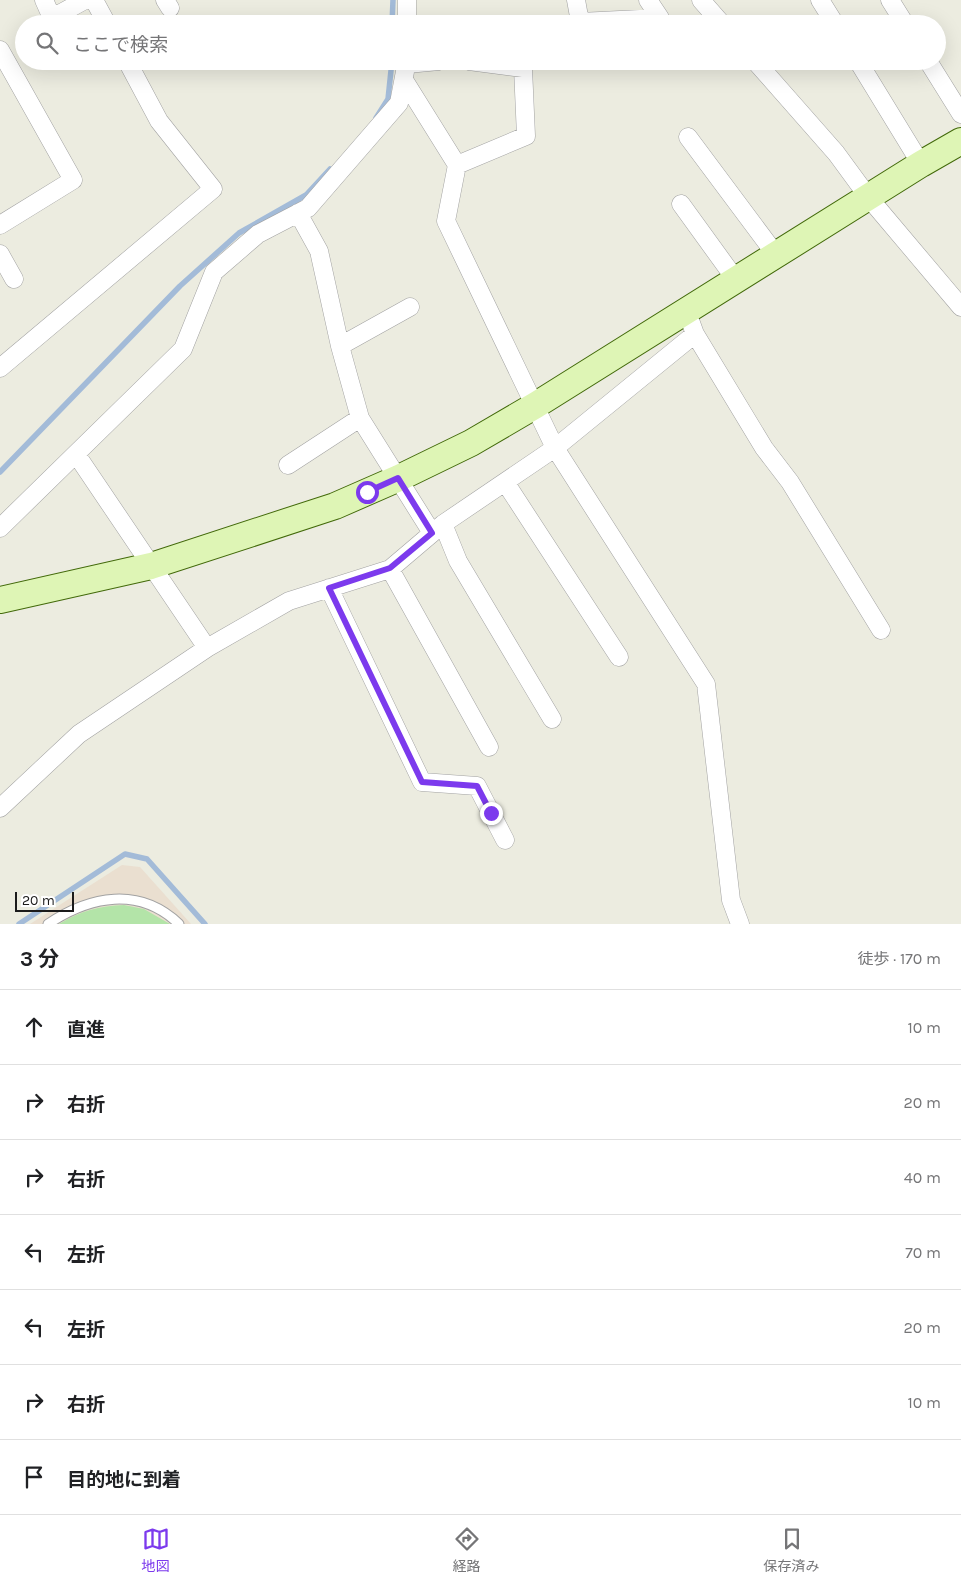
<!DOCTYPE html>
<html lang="ja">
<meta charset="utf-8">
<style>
body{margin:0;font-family:Karla,"Noto Sans JP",sans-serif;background:#f6f6f6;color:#202124}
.scale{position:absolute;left:15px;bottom:12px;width:59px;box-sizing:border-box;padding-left:5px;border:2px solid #1b1b1b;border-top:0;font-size:14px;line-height:18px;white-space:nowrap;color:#1b1b1b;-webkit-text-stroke:4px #fff;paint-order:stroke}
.stop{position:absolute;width:15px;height:15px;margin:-11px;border:4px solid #7c3aed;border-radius:50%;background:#fff}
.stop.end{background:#7c3aed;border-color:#fff;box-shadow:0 1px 5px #0008}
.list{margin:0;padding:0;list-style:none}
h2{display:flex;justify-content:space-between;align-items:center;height:65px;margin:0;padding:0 20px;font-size:21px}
h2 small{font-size:16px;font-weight:400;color:#757577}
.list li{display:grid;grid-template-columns:32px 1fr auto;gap:15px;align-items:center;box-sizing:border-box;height:75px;padding:0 20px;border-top:1px solid #e0e0e0}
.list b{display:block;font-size:19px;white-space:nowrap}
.list em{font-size:16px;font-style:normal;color:#757577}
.icon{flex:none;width:28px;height:28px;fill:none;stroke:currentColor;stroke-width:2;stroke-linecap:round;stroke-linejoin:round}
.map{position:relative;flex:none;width:961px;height:924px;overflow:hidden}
.search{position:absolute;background:#fff;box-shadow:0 5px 20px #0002;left:15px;right:15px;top:15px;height:55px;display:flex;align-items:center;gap:12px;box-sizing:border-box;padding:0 18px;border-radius:28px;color:#757577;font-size:19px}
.sheet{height:590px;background:#fff}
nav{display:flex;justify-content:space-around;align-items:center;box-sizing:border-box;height:70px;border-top:1px solid #e0e0e0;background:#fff;font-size:14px;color:#757577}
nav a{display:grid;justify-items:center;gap:2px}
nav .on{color:#7c3aed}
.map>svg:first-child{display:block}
.military{fill:#eadfd0}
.grass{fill:#b3e4a8}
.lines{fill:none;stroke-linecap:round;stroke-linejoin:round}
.stream{stroke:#a3bbd8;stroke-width:5.5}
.lane-casing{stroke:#a2a2a2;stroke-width:11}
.street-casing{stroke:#a2a2a2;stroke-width:19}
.secondary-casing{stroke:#42690a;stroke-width:28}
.lane{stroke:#fff;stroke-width:9}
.street{stroke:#fff;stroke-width:18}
.secondary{stroke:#def5b5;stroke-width:26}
.route{stroke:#7c3aed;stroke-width:6}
</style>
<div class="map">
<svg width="961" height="924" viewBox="0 0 961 924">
<rect width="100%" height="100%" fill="#ecece0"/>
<!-- military -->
<path class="military" d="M122 865 140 867 191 924H30Z"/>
<!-- grass -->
<path class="grass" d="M124 905 144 909 170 924H59C80 911 99 906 124 905Z"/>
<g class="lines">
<!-- stream -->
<path class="stream" d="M392 24 393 0
M376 118 388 99 392 61
M0 472 180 286 239 233 306 195 330 169
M19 924 125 854 147 859 205 924"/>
<!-- lane casing -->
<g class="lane-casing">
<path id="lane" d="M48 924C90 896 139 886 179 924"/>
</g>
<!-- street casing -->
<g class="street-casing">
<path id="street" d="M44 0 52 18 85 0
M94 0 107 24
M165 0 170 8
M576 0 580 22 660 18 648 0
M701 0 722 24
M820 0 835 24
M890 0 905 24
M407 24V0
M0 50 73 180 0 225
M469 61 523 68 526 136 457 165 446 221 555 448 706 684 731 900 740 924
M755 61 836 153 869 198 961 307
M858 61 921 164
M928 61 961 114
M407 64 439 61
M404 80 457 165
M688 137 776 255
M681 204 736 280
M298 213 319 251 340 346 360 418 432 533
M0 254 14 279
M691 323 695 334 764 448 790 482 881 630
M340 346 410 307
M0 368 213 189 159 121 127 61
M76 454 207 648
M288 465 360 418
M505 482 619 657
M443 524 458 561 552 719
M0 528 183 349 214 272 258 234 308 208 399 103 407 61
M390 569 489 747
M329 588 422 782 477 786 505 840
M0 808 79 734 207 648 289 601 390 569 443 524 555 448 695 334"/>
</g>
<!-- secondary casing -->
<g class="secondary-casing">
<path id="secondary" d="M0 600 151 566 335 506 399 478 471 443 536 405 921 164 961 141"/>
</g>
<!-- lane -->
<use href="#lane" class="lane"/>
<!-- street -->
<use href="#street" class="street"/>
<!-- secondary -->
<use href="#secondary" class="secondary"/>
</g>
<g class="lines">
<!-- route -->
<path class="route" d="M367 492 398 478 432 533 390 568 329 588 422 782 477 786 491 813"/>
</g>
</svg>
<div class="scale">20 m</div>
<div class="stop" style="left:367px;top:492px"></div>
<div class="stop end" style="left:491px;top:813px"></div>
<div class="search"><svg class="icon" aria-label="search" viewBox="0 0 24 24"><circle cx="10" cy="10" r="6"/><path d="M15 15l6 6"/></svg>ここで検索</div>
</div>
<section class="sheet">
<h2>3 分<small>徒歩 · 170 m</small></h2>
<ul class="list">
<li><svg class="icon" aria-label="ahead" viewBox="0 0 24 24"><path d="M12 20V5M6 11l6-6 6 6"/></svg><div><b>直進</b></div><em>10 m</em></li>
<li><svg class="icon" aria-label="right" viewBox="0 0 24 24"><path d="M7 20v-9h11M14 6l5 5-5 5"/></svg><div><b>右折</b></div><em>20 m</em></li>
<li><svg class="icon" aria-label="right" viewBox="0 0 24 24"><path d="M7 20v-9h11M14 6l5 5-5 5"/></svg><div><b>右折</b></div><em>40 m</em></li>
<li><svg class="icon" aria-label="left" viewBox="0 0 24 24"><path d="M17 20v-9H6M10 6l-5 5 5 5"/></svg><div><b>左折</b></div><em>70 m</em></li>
<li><svg class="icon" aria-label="left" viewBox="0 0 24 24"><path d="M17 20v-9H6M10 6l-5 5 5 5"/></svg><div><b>左折</b></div><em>20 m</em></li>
<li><svg class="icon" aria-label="right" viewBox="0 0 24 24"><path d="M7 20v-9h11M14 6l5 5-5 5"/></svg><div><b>右折</b></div><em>10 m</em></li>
<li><svg class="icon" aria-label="arrive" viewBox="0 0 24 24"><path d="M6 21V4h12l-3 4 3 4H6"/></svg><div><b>目的地に到着</b></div></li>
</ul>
</section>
<nav>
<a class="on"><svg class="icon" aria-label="map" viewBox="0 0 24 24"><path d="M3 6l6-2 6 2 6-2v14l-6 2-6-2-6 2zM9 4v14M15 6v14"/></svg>地図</a>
<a><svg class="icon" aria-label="directions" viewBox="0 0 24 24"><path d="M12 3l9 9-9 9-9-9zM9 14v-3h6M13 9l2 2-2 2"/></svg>経路</a>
<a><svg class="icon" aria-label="saved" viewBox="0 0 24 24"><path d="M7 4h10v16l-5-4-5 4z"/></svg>保存済み</a>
</nav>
